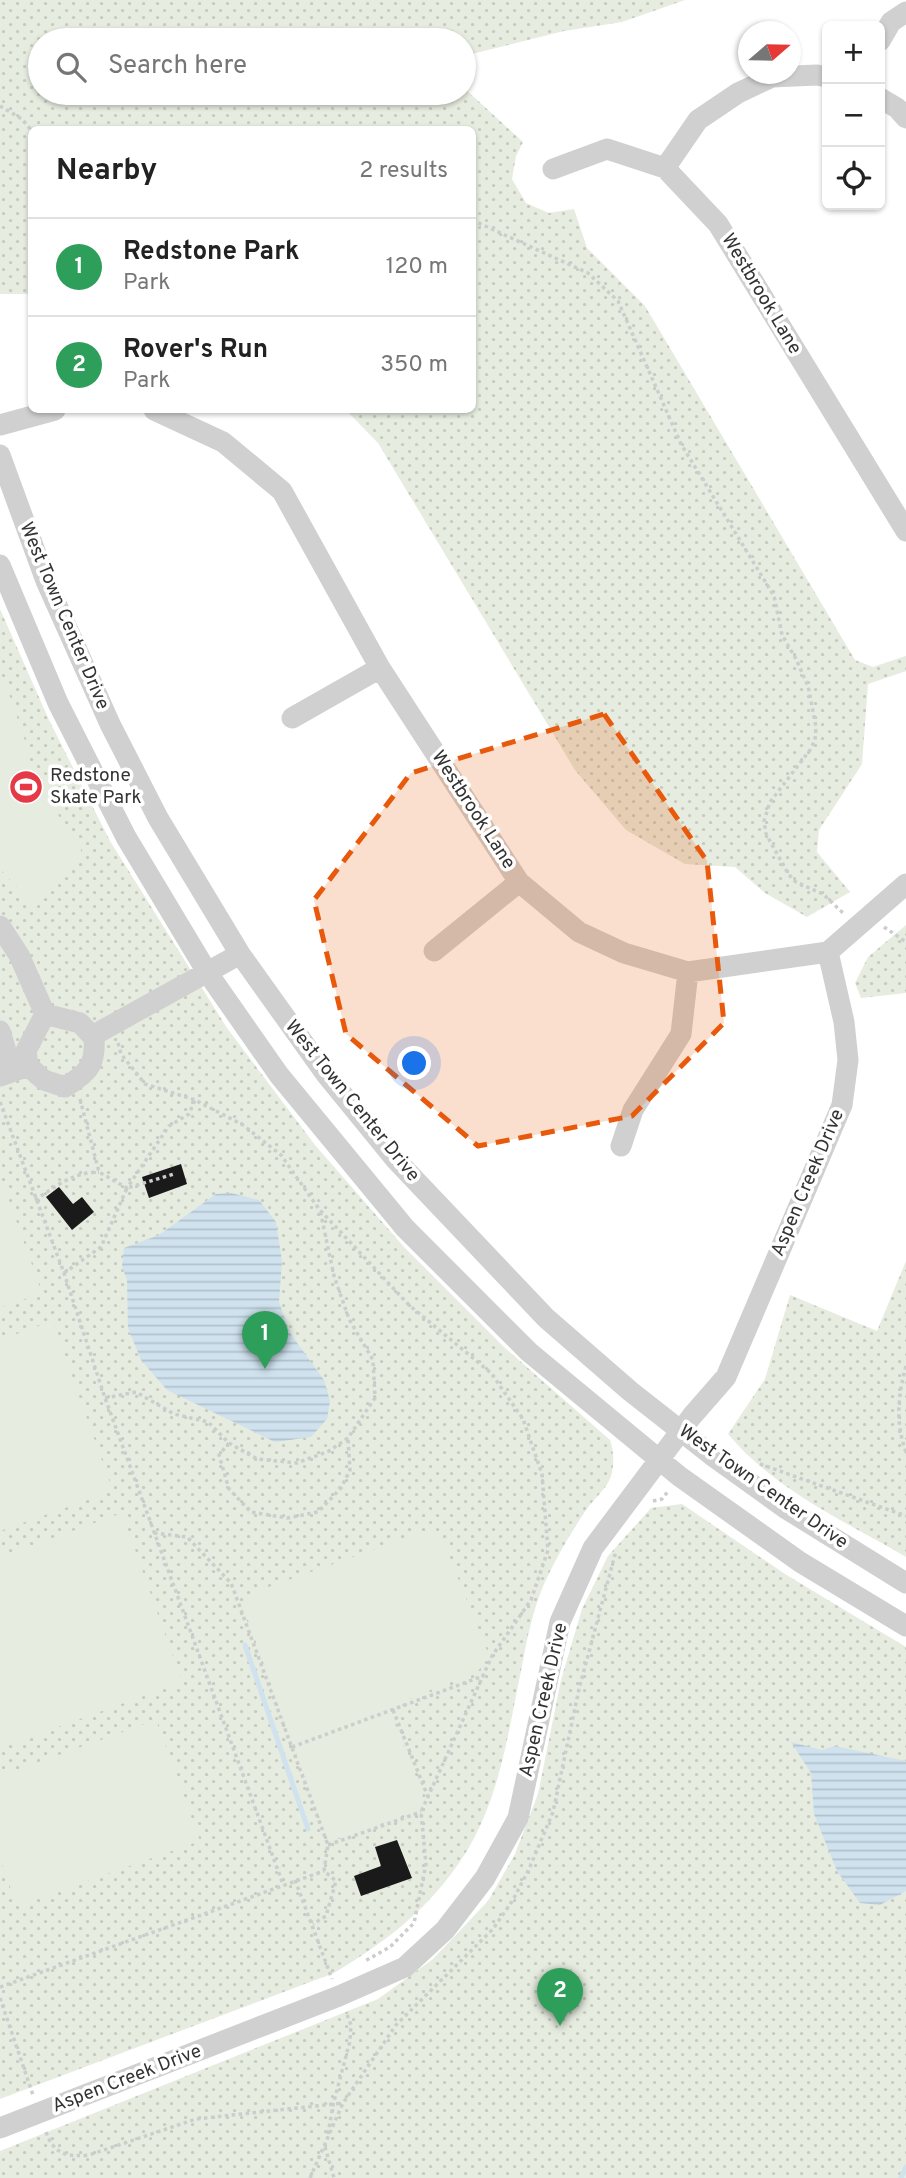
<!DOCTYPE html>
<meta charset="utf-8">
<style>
body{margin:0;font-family:Overpass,sans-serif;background:#f6f6f6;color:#222}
.controls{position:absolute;right:21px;top:21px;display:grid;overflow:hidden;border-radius:10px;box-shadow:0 2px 5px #0004}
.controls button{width:63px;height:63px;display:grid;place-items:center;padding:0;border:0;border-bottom:2px solid #e0e0e0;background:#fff;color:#222;font:35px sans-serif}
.compass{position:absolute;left:738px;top:21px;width:63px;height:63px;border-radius:50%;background:#fff;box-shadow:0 2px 5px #0004;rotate:70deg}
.you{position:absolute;left:415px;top:1064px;width:24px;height:24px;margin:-18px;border:5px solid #fff;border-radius:50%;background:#1a73e8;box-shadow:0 0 0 10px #1a73e833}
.badge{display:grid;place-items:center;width:46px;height:46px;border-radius:50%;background:#111827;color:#fff;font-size:23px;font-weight:700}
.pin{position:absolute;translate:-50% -58px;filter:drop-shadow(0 2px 4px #0008)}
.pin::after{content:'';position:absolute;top:37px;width:24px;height:21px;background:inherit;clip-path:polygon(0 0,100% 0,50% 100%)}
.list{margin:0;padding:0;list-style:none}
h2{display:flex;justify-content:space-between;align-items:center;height:91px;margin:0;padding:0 28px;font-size:30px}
h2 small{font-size:23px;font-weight:400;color:#767676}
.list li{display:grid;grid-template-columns:46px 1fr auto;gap:21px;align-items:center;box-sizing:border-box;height:98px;padding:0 28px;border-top:2px solid #e0e0e0}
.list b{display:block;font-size:26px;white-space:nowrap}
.list p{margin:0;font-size:23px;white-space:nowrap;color:#767676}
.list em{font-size:23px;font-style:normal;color:#767676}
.icon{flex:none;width:38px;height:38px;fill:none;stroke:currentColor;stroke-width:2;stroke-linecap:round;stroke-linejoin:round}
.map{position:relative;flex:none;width:906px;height:2178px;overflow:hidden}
.search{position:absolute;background:#fff;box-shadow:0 2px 5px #0004;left:28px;top:28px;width:448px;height:77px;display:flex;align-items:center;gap:18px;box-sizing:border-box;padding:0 24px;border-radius:38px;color:#767676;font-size:26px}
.panel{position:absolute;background:#fff;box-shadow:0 2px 5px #0004;left:28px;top:126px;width:448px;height:287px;border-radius:10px}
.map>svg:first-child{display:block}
.green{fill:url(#green-dots)}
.pitch{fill:#e6ecdf}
.water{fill:url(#water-rules)}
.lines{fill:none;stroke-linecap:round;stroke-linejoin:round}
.stream{stroke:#cfe2ee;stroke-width:5}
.building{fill:#1a1a1a}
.path{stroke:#cdcdcd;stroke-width:3.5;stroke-dasharray:3.5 3.5;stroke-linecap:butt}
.minor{stroke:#d0d0d0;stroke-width:21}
.marked{fill:#e8590c;fill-opacity:0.2;stroke:#e8590c;stroke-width:5;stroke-dasharray:14 9;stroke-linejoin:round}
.labels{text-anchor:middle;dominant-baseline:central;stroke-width:7;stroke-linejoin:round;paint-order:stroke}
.street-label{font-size:19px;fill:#333;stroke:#fff}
.poi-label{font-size:19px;fill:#333;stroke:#fff;text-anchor:start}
</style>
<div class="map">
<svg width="906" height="2178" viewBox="0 0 906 2178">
<defs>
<pattern id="green-dots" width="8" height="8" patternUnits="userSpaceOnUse" patternTransform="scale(1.75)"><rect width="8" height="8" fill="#e6ecdf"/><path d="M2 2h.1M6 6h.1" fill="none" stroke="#c6cbc0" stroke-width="1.8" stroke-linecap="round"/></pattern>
<pattern id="water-rules" width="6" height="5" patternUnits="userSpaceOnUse" patternTransform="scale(1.75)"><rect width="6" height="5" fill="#cfe2ee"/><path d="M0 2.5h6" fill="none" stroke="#b2c2cd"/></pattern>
</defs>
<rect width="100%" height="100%" fill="#fff"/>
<!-- green -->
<path class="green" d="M0 0H685L622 22 564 31 464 56V40H40V93H464V88L523 142 516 156 512 179 526 203 549 213 574 209 587 248 645 306 855 660 873 667 906 656V671L868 684 862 764 819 830 817 852 850 892 807 917 765 893 735 867 685 864 626 830 575 770 378 443 346 410H472V130H32L31 294H0Z
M0 609 49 720 110 841 227 1028 315 1145 404 1247 503 1346 610 1440C614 1451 615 1470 609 1481 603 1492 593 1500 586 1510 570 1534 556 1558 544 1584 533 1610 527 1638 522 1666 508 1732 500 1800 463 1857 428 1910 387 1941 334 1973L0 2099Z
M906 925V993L861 998 855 983 868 957Z
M906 1261V1557C843 1520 776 1491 728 1434L765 1379 790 1295 877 1331Z
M682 1504 785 1574 906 1647V2178H0V2151L378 1999 433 1959 488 1901 515 1854 538 1794 561 1680 582 1609 608 1556 651 1508Z"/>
<!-- pitch -->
<path class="pitch" d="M0 682 7 688 24 737 30 762 49 780 56 795V810L64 827 80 846 82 855 78 864 36 907 0 869Z
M0 1175 42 1293 0 1308Z
M52 1321 113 1491 0 1531V1340Z
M122 1513 182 1682 0 1748V1557Z
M426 1531 442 1538 488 1653 479 1670 404 1701 395 1724 423 1795 416 1810 342 1839 325 1833 244 1609 252 1593Z
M156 1720 200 1841 17 1906 0 1859V1776Z"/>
<!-- water -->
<path class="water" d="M231 1193 259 1200 276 1222 282 1261 279 1302 290 1333 324 1380 330 1401 327 1419 311 1437 275 1442 167 1390 141 1360 128 1328 127 1280 122 1266 124 1248 159 1235 216 1194Z
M791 1742 822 1750 835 1746 906 1761V1891L880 1905 860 1903 837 1871 814 1814 811 1773Z"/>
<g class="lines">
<!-- stream -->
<path class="stream" d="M245 1645 308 1829
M901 2178 906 2167"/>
</g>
<!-- building -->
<path class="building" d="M181 1164 187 1184 149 1198 142 1177Z
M59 1187 73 1204 82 1197 94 1212 72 1230 46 1197Z
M397 1840 412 1878 361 1896 354 1876 381 1866 375 1847Z"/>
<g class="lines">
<!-- path -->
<path class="path" d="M0 106 22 119 32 131
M472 220 588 273 618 301 681 444 774 596 782 635 796 659 808 686 816 727 815 740 810 750 770 802 764 821 766 834 789 875 796 882 823 894 844 914
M884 927 906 942
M118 1043 121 1054 145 1084 195 1100 243 1125 281 1155 319 1209 409 1305 491 1373 523 1419 542 1474 548 1550 531 1600 492 1656 421 1812 426 1864 414 1923 390 1947 365 1961
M80 1099 99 1172 127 1188 169 1126 189 1114 195 1100
M0 1102 64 1273 105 1398 283 1884
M35 1200C56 1186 74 1172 99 1172
M64 1273 101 1247 127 1188 174 1174
M906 1366C898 1396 895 1422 906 1452
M105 1398 136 1392 174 1414 208 1422 229 1443 257 1459 297 1463 329 1451 348 1438 375 1398 373 1360 349 1319 334 1276 320 1210
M229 1443 219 1455 229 1489 251 1512 287 1518 318 1512 341 1488 350 1470 348 1439
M760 1464 906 1516
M653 1501 662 1499 669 1490
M154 1533 187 1537 231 1583 328 1845 324 1871 336 1881 326 1916 313 1924
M393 1710 428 1797
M292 1747 483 1676
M328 1845 421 1812
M295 1880 332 1979
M0 1987 324 1871
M0 1998 33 2095
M46 2132C54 2155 68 2157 89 2155L196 2119 343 2103
M328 2134 333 2105 350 2041 351 2025 346 2012
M325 2147 334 2178
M310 2178 343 2103 396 2025 493 1929 513 1900 529 1869 553 1812 579 1689 616 1551"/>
<!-- minor -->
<path class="minor" d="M880 41 891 22 906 12
M880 98 897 108 906 118
M665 168 698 120 738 93 772 77 817 75 827 77
M553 169 607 149 665 168 718 224 906 531
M154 410 223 442 282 491 380 668 519 882 579 932 624 953 688 972 828 952 906 884
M0 425 55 410
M0 455 46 581 110 724 158 818 240 954 325 1073 396 1160 546 1318 630 1391 714 1457 785 1508 906 1583
M0 565 58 703 126 837 207 972 279 1075 405 1228 529 1352 679 1476 800 1562 906 1626
M292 718 380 668
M0 926 19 955 45 1014 80 1023 92 1036 240 954
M434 951 519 882
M0 1031 12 1071
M28 1066 26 1051 45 1014
M0 1076 28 1066 44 1080 65 1087C90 1072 96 1064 94 1035
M621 1146 633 1110 681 1034 688 972
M0 2128 339 1996 405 1967 445 1930 485 1878 518 1818 560 1622 593 1548 692 1416 726 1377 842 1105 848 1060 844 1022 828 952"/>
</g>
<!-- marked area -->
<path class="marked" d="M604 714 707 861 724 1023 632 1116 478 1146 346 1034 314 900 411 773Z"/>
<!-- icons -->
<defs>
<g id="stadium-disc" transform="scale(1.75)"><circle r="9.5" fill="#e63946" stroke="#fff"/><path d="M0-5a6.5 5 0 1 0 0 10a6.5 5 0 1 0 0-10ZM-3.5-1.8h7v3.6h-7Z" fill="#fff"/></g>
</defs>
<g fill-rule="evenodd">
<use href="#stadium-disc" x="26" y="787"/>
</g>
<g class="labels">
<!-- street labels -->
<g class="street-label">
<text transform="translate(761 294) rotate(59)">Westbrook Lane</text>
<text transform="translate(64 616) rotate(67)">West Town Center Drive</text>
<text transform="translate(473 810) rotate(57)">Westbrook Lane</text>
<text transform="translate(352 1101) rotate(51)">West Town Center Drive</text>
<text transform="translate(808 1183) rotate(-67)">Aspen Creek Drive</text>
<text transform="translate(763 1487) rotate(35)">West Town Center Drive</text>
<text transform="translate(544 1700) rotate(-77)">Aspen Creek Drive</text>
<text transform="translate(127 2079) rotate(-21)">Aspen Creek Drive</text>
</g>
<!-- poi labels -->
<g class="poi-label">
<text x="50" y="776">Redstone<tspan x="50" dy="22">Skate Park</tspan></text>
</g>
</g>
</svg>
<div class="controls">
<button>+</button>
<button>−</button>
<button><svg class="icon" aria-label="locate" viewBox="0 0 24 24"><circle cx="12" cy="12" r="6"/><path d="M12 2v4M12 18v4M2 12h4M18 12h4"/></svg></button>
</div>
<svg class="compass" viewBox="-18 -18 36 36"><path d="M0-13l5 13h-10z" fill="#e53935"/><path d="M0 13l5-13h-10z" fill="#767676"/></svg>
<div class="you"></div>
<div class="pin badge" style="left:265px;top:1369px;background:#2e9e5b">1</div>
<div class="pin badge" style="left:560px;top:2026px;background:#2e9e5b">2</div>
<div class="search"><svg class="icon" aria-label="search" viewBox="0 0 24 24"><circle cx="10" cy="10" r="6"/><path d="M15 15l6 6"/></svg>Search here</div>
<section class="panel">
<h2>Nearby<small>2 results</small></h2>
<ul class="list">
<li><span class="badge" style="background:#2e9e5b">1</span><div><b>Redstone Park</b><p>Park</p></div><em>120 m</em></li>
<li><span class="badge" style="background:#2e9e5b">2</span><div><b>Rover's Run</b><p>Park</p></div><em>350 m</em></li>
</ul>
</section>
</div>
